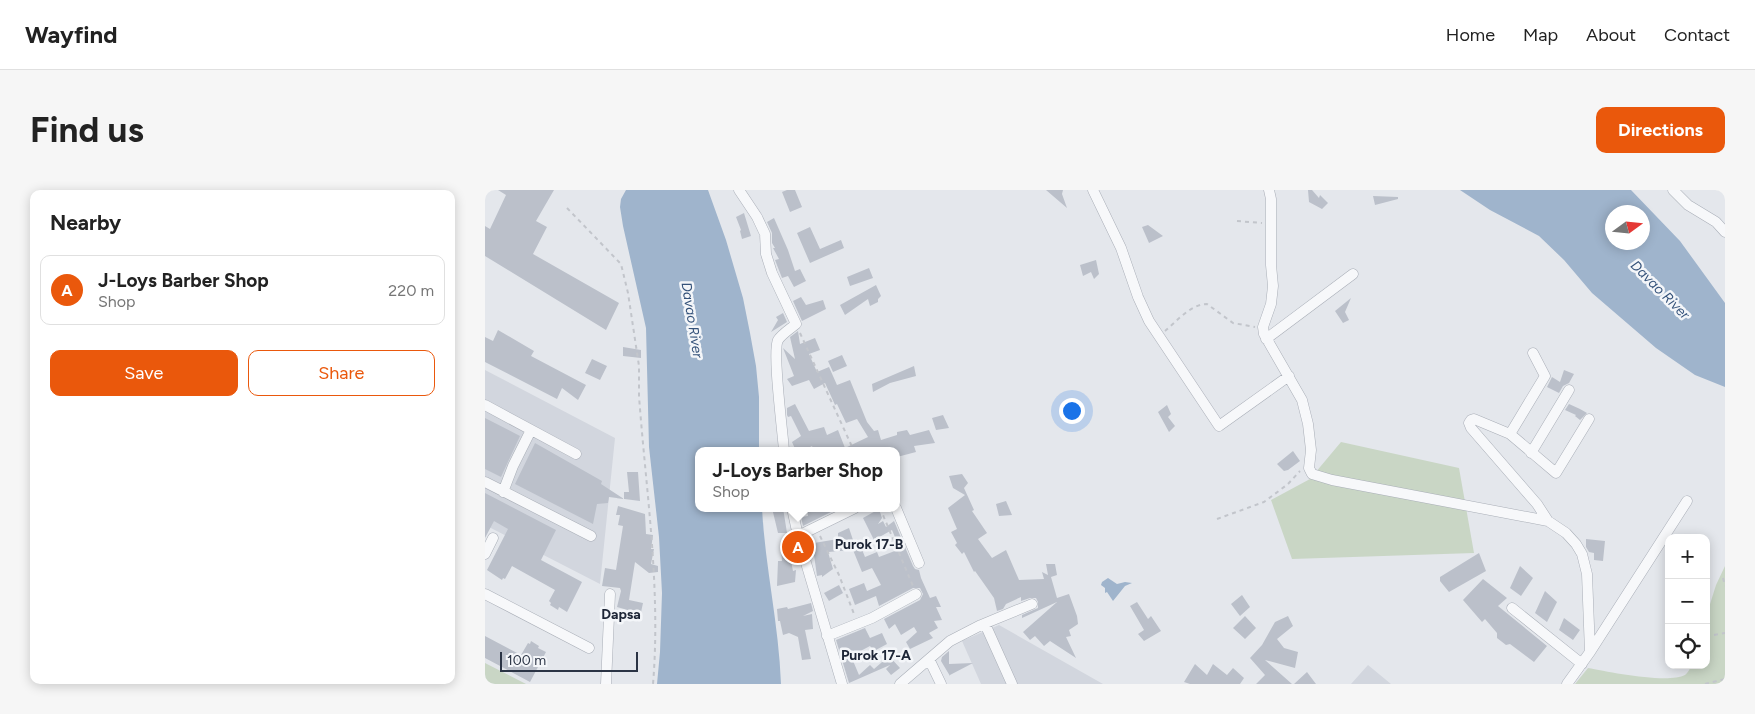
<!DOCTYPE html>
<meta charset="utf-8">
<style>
body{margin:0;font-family:Figtree,sans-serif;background:#f6f6f6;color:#222}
.controls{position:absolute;right:15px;bottom:15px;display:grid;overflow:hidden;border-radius:10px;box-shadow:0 2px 12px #0003}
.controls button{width:45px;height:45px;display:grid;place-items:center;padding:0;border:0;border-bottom:1px solid #e0e0e0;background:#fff;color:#222;font:25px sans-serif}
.compass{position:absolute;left:1120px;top:15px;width:45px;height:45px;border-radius:50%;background:#fff;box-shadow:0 2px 12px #0003;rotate:75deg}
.scale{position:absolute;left:15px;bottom:12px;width:138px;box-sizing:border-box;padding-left:5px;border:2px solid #2b3445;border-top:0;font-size:14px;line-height:18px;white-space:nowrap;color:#2b3445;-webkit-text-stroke:4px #f4f6f9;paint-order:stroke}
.you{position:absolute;left:586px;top:220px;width:18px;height:18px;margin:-12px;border:4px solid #fff;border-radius:50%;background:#1a73e8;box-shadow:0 0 0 8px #1a73e833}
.badge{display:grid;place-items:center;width:32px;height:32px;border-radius:50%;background:#ea580c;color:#fff;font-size:16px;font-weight:700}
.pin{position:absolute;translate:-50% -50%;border:2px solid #fff;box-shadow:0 1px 5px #0006}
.popup{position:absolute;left:210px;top:257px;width:205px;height:65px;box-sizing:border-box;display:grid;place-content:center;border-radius:10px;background:#fff;filter:drop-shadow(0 1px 4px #0005);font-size:16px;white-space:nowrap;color:#767676}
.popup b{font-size:19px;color:#222}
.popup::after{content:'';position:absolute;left:50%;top:100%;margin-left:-10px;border:10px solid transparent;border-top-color:#fff}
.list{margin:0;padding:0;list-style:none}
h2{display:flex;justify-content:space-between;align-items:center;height:65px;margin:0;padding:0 20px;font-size:21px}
h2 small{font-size:16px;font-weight:400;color:#767676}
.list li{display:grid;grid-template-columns:32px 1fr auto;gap:15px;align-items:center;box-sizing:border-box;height:70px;margin:0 10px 10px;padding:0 10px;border:1px solid #e0e0e0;border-radius:10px}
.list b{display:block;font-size:19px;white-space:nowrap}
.list p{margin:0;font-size:16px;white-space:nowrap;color:#767676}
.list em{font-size:16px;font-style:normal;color:#767676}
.actions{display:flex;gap:10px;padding:15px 20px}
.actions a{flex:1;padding:11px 0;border:1px solid #ea580c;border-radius:10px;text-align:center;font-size:18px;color:#ea580c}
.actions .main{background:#ea580c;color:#fff}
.icon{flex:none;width:28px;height:28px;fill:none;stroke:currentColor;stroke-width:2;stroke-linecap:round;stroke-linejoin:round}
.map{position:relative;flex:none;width:1240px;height:494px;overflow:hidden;border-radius:10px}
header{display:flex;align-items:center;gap:30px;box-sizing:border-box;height:70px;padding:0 25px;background:#fff;border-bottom:1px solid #e0e0e0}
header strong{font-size:24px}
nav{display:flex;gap:28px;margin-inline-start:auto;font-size:18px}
.intro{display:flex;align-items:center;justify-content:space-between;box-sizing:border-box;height:120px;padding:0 30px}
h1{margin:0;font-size:35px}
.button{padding:12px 22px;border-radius:10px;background:#ea580c;color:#fff;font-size:18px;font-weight:700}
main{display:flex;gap:30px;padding:0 30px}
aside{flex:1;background:#fff;border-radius:10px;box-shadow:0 2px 12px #0003}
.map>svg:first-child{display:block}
.built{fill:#d2d6de}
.green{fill:#c9d6c5}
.water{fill:#9fb4cc;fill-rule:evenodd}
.building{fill:#bbc0ca}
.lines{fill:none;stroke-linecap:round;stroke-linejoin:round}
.minor-casing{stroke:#a9aeb7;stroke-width:11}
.path{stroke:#c2c5cb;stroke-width:2;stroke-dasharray:4 4;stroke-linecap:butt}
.minor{stroke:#f7f8fa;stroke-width:10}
.labels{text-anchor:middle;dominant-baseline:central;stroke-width:5;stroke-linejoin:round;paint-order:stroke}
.water-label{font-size:14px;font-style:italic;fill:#34527a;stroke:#f4f6f9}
.neighbourhood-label{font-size:14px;font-weight:bold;fill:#1d2536;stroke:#f4f6f9}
</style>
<header>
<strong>Wayfind</strong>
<nav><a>Home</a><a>Map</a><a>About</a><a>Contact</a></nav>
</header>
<div class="intro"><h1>Find us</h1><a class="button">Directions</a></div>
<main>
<aside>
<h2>Nearby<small></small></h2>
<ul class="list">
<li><span class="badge">A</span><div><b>J-Loys Barber Shop</b><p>Shop</p></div><em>220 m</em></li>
</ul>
<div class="actions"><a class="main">Save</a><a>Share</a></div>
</aside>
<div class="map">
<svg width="1240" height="494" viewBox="0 0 1240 494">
<rect width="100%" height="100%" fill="#e4e7ec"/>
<!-- built -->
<path class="built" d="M0 180 130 248 115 394 0 335Z
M514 435 618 494H496L477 451Z
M883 475 906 494H866Z"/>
<!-- green -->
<path class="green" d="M856 252 974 278 989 363 807 369 786 310 825 289Z
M1240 376V494H1090L1103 478C1124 482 1183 494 1200 485 1203 483 1205 478 1207 475H1221V427L1231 395Z
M0 473 41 494H0Z"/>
<!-- water -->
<path class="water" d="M141 0H223L241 50 258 108 265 143 271 176 274 207V261H214V318H277C280 377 294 435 296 494H172L175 462 177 403 174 347 164 257 161 138 138 36 135 17 136 9Z
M975 0H1146L1195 51 1240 113V197L1210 185 1171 158 1107 103 1079 70 1054 46 1005 20ZM1128 22H1158V52H1128Z
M623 388 632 394 640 392 647 393 640 396 628 411 622 402 620 403V398L616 395 617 392Z"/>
<!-- building -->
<path class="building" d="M13 0H69L51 31 62 37 48 64 134 113 121 140 0 66V36L5 39 21 5Z
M302 0H310L317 17 305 22 297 2Z
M561 0H578L577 4 582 18Z
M823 0H827L834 8 835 5 843 13 837 19 824 12Z
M888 6 913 7V9L890 15Z
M259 23 266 46 257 49 255 41 256 40 251 27Z
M289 28 303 60 310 81 315 79 321 91 309 97 303 86 297 88 290 70 294 69 288 58H290L287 53V43L282 32Z
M663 35 678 46 664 53 657 37Z
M325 37 335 59 356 50 359 58 325 73 312 43Z
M611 70 614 84 609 89 606 82 598 86 595 75Z
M384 78 388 88 365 96 362 87Z
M391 95 396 106 393 109V112L385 116 383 109 360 125 355 115Z
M316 107 321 115 338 110 341 119 317 131 308 111Z
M866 108 860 122 864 130 858 133 850 121Z
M298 123 302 132 286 142 293 130 291 127Z
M13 140 49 161 46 166 101 195 93 210 77 198 72 209 0 172V147L8 151Z
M313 141 315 154 330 148 335 160 324 164 332 182 344 177 352 195 365 190 382 232 389 241 393 240 396 250 412 245V242L422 240 425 245 444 240 450 253 429 256 431 262 412 267V261H329L327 256 317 261H311L307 252 316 246 306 226 303 227 302 225V218L310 214 324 241 339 237 342 245 353 240 360 258 383 247 372 229 361 233 352 214 350 215 346 206 340 193 329 199 324 190 307 196 302 189 309 186 298 158 310 169 305 147Z
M138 157 156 160V168L138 166Z
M357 165 362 176 348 182 343 171Z
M107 169 122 176 115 190 100 183Z
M429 176 431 186 405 193 388 202 387 194Z
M1079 180 1089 184 1084 193 1078 196 1074 203 1062 197 1067 187 1075 192Z
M1084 214 1095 219 1102 223 1095 230 1090 226 1091 225 1080 220Z
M682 215 686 224 683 227 690 236 684 242 673 222Z
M458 225 464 238 451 240 447 228Z
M0 228 35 246 16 287 0 279Z
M50 253 117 291 116 294 139 309V302H144L142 282H153L155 311 124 307 123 313 112 314 108 334 30 294Z
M808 261 815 271 803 280 799 281 792 274Z
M477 284 483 293 479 298 489 320 487 321 502 343 493 349 507 368 521 360 534 390 559 389 557 382 563 385 561 374H570L572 385 566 387 572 408 584 404 592 426 593 434 584 440 586 446 581 447 591 468 565 451 559 456 550 446 545 450 538 442 572 412 537 428V425L553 418V412L551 408H545L536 411V407L521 414 518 419 512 421 509 408 502 398 490 381 489 382 479 362 477 364 470 355 472 353 466 342 472 339 463 318 480 305 468 298 464 286Z
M0 303 71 340 56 370 97 392 82 422 74 417 73 420 65 415 66 413 64 411 70 400 27 376 20 389 18 388 17 390 2 380 23 339 9 331 0 348Z
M521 311 527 325 514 326 511 314Z
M133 316 160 324 161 344 168 345 166 359H169L166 374 173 376V382L164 383 150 372 144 410 158 413 155 427 145 425 146 421 132 417 136 401 135 398 117 396 120 378 131 380 138 336 133 335 135 325H131Z
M287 318H298L302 343H293Z
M322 318H354L318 336 316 327 323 326Z
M394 319 397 328 393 334 398 331 401 337 409 331 428 376 430 379 434 380 436 388 445 408 451 406 456 417H451L457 430 449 431 453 438 444 443 448 448 425 459 421 452 432 442 429 437 416 445 410 434 404 439 399 429 435 410 438 404 435 398H428L394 416 391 406 370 415 364 399 379 393 382 401 396 395 387 378 377 382 368 360 343 362 348 379 337 387V385L332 386 329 365H326L323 354 353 349V343L364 338 369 353 374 352 380 367 392 362 394 367 415 359 407 340 389 350 378 328Z
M1101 349 1120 351 1118 371 1109 370V363L1104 362 1101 357Z
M309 356 310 364 305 366 308 381 311 380 310 392 292 396 293 371H297L296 358Z
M994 363 1001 381 964 402 955 391V387Z
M1035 376 1048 388 1036 406 1025 398Z
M998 389 1022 408 1013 416 1062 456 1049 472 1025 454 1021 455 1012 448V443L1000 429 997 432 978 410Z
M354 395 358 403 344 411 339 403Z
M1060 401 1072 412 1062 432 1050 423Z
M757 405 765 417 755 426 746 414Z
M652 412 663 429 666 426 676 441 659 451 653 444 659 440 645 416Z
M326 413 328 421 318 426 327 424 328 439 320 440 326 469 317 470 313 447 304 443 298 445 295 431H293L292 419 302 417 303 419Z
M760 426 771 438 760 449 748 438Z
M803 426 808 436 792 449 799 458 813 462 810 478 780 470 807 494H771L780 485 765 468 777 455 790 432Z
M1079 428 1095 440 1088 450 1074 440Z
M380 438 385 448 397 443 402 454 389 461 385 456 366 466 374 485 385 475 389 479 404 466 415 478 406 485 401 479 405 475 364 493 351 450Z
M0 446 36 465 43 453 45 454 46 451 54 456 53 458 61 462 45 492 0 468Z
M464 461V474L488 473 465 485V486L456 471 457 467Z
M710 474 722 485 728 474 742 485 748 478 759 488 755 494H705L699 492Z
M822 482 831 494H809Z"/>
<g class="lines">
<!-- minor casing -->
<g class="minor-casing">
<path id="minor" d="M254 0 272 27 280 44 281 64 287 83 311 134C305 139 297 144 293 150 287 161 298 244 299 261
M608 0 636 58 653 107 664 131 734 236 804 186
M784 0 786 9V75L788 96 786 114 778 137 779 144 817 210 823 234 826 260 824 278 827 284 847 290 1063 331
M1188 0 1203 15 1231 32 1240 42
M781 149 868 84
M0 215 91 264
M1104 229 1071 283 1025 244 989 229 986 230 984 233 986 238 1052 314 1063 331 1081 343 1091 354 1097 364 1102 384 1105 462
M1025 244 1060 186 1048 163
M1046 263 1084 200
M0 292 106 346
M18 302 28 276 46 240
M307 318 313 346 357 494
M411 318 434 373
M313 346 370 318
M0 364 8 348
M0 404 104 458
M1027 418 1097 474
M500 434 527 494
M342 446 387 428 431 404
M444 469 456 494
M121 494 125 404
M415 494 465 451 496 435 547 414
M1082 494 1105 462 1202 311"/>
</g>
<!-- path -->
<path class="path" d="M82 18 136 74 143 103 154 176V206C161 301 176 398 168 494
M752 31 777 33
M680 141C692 131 706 114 722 114L748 133 770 137
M315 143 369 261
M395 318 428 396
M732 329 779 312 803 294 815 281
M335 346 354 385 369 424
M1238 388 1240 396
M1229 445 1240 443
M1220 494 1240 489"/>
<!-- minor -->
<use href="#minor" class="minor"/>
</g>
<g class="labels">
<!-- water labels -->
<g class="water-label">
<text transform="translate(1175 100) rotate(45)">Davao River</text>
<text transform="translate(207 130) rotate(81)">Davao River</text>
</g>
<!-- neighbourhood labels -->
<g class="neighbourhood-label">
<text x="384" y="354">Purok 17-B</text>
<text x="136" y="424">Dapsa</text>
<text x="391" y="465">Purok 17-A</text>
</g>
</g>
</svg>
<div class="controls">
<button>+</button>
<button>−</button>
<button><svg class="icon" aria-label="locate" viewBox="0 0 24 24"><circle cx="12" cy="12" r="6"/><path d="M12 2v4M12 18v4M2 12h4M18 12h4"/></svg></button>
</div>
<svg class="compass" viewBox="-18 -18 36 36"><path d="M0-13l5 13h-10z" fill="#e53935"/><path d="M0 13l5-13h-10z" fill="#767676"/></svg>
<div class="scale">100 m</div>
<div class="you"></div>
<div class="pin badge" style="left:313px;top:357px">A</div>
<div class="popup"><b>J-Loys Barber Shop</b>Shop</div>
</div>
</main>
